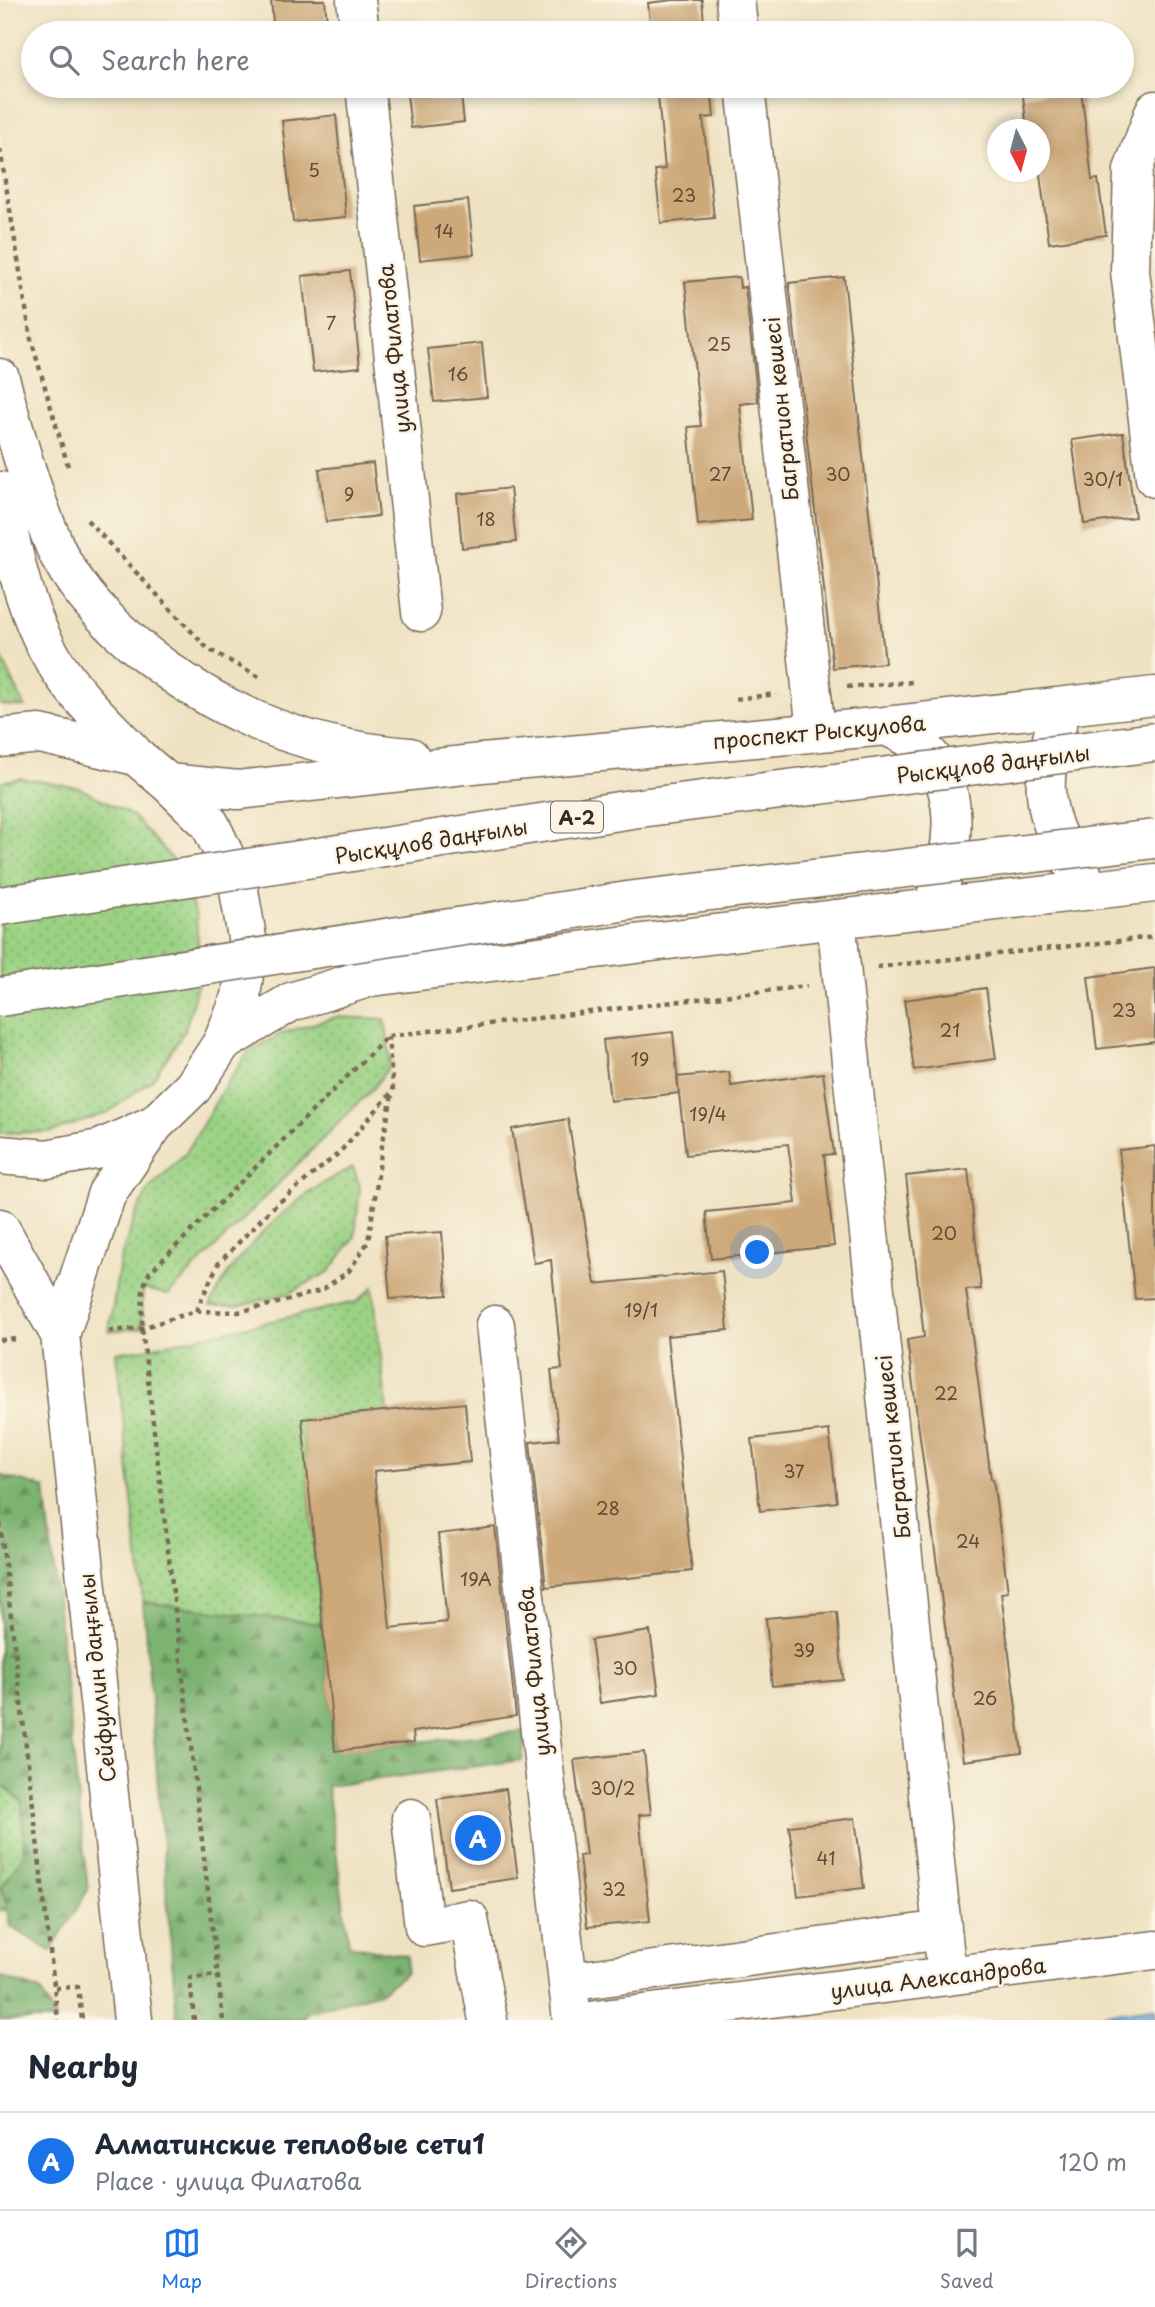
<!DOCTYPE html>
<meta charset="utf-8">
<style>
body{margin:0;font-family:"Playpen Sans",sans-serif;background:#f2f2f3;color:#1f2937}
.compass{position:absolute;left:987px;top:119px;width:63px;height:63px;border-radius:50%;background:#fff;box-shadow:0 4px 10px #0003;rotate:174deg}
.you{position:absolute;left:758px;top:1253px;width:24px;height:24px;margin:-18px;border:5px solid #fff;border-radius:50%;background:#1a73e8;box-shadow:0 0 0 10px #1a73e833}
.badge{display:grid;place-items:center;width:46px;height:46px;border-radius:50%;background:#1a73e8;color:#fff;font-size:23px;font-weight:700}
.pin{position:absolute;translate:-50% -50%;border:4px solid #fff;box-shadow:0 2px 7px #0006}
.list{margin:0;padding:0;list-style:none}
h2{display:flex;justify-content:space-between;align-items:center;height:91px;margin:0;padding:0 28px;font-size:30px}
h2 small{font-size:23px;font-weight:400;color:#747a83}
.list li{display:grid;grid-template-columns:46px 1fr auto;gap:21px;align-items:center;box-sizing:border-box;height:98px;padding:0 28px;border-top:2px solid #e0e1e3}
.list b{display:block;font-size:26px;white-space:nowrap}
.list p{margin:0;font-size:23px;white-space:nowrap;color:#747a83}
.list em{font-size:23px;font-style:normal;color:#747a83}
.icon{flex:none;width:38px;height:38px;fill:none;stroke:currentColor;stroke-width:2;stroke-linecap:round;stroke-linejoin:round}
.map{position:relative;flex:none;width:1155px;height:2020px;overflow:hidden}
.search{position:absolute;background:#fff;box-shadow:0 4px 10px #0003;left:21px;right:21px;top:21px;height:77px;display:flex;align-items:center;gap:18px;box-sizing:border-box;padding:0 24px;border-radius:38px;color:#747a83;font-size:26px}
.sheet{height:189px;background:#fff}
nav{display:flex;justify-content:space-around;align-items:center;box-sizing:border-box;height:98px;border-top:2px solid #e0e1e3;background:#fff;font-size:19px;color:#747a83}
nav a{display:grid;justify-items:center;gap:4px}
nav .on{color:#1a73e8}
.map>svg:first-child{display:block}
.grass{fill:url(#grass-dots);stroke:#6a7e50;stroke-width:2}
.forest{fill:url(#forest-firs);stroke:#5b6e48;stroke-width:2}
.water{fill:url(#water-rules);stroke:#556c80;stroke-width:2}
.building{fill:#cda97a}
.lines{fill:none;stroke-linecap:round;stroke-linejoin:round}
.minor-casing{stroke:#7a6a57;stroke-width:41}
.major-casing{stroke:#7a6a57;stroke-width:41}
.path{stroke:#7a6a57;stroke-width:4.5;stroke-dasharray:5 5;stroke-linecap:butt}
.minor{stroke:#fff;stroke-width:38}
.major{stroke:#fff;stroke-width:38}
.major-bridge-casing{stroke:#7a6a57;stroke-width:41;stroke-linecap:butt}
.major-bridge{stroke:#fff;stroke-width:38}
.labels{text-anchor:middle;dominant-baseline:central;stroke-width:5;stroke-linejoin:round;paint-order:stroke}
.number-label{font-size:18px;fill:#604a35}
.shield{fill:#fcf5e5;stroke:#75675a;stroke-width:2}
.shield-label{font-size:19px;font-weight:bold;fill:#3b2a1e}
.street-label{font-size:21px;fill:#3b2a1e;stroke:#fcf5e5}
</style>
<div class="map">
<svg width="1155" height="2020" viewBox="0 0 1155 2020">
<defs>
<pattern id="grass-dots" width="8" height="8" patternUnits="userSpaceOnUse" patternTransform="scale(1.75)"><rect width="8" height="8" fill="#9ad183"/><path d="M2 2h.1M6 6h.1" fill="none" stroke="#7faa6b" stroke-width="1.8" stroke-linecap="round"/></pattern>
<pattern id="forest-firs" width="22" height="20" patternUnits="userSpaceOnUse" patternTransform="scale(1.75)"><rect width="22" height="20" fill="#7bb371"/><path d="M5 1l3.5 6h-7zM16 11l3.5 6h-7z" fill="#66925c"/></pattern>
<pattern id="water-rules" width="6" height="5" patternUnits="userSpaceOnUse" patternTransform="scale(1.75)"><rect width="6" height="5" fill="#6fade2"/><path d="M0 2.5h6" fill="none" stroke="#5c8db7"/></pattern>
</defs>
<rect width="100%" height="100%" fill="#fcf5e5"/>
<filter id="ink" filterUnits="userSpaceOnUse"><feTurbulence type="fractalNoise" baseFrequency=".0143" numOctaves="2"/><feDisplacementMap in="SourceGraphic" scale="14" xChannelSelector="R" yChannelSelector="G"/><feConvolveMatrix kernelMatrix="1 2 1 2 8 2 1 2 1" color-interpolation-filters="sRGB"/></filter>
<filter id="wash" filterUnits="userSpaceOnUse"><feTurbulence type="fractalNoise" baseFrequency=".00686" numOctaves="4" result="noise"/><feDisplacementMap in="SourceGraphic" scale="28" xChannelSelector="R" yChannelSelector="G"/><feGaussianBlur stdDeviation="1.57" result="paint"/><feColorMatrix in="noise" values="0 0 0 0 0 0 0 0 0 0 0 0 0 0 0 0 0 1.4 0 .05"/><feComposite in="paint" operator="in"/></filter>
<g filter="url(#wash)">
<rect width="100%" height="100%" fill="#efe2c2"/>
<!-- grass -->
<path class="grass" d="M0 654 25 707 0 705Z
M20 778 80 788 133 816 173 860 196 915 200 975 185 1030 153 1079 107 1113 52 1132 0 1133V782Z
M336 1017 385 1019 391 1064 373 1088 168 1295 143 1288 142 1328 109 1331 120 1261 135 1216 149 1189 186 1153 225 1086 249 1051 285 1032Z
M353 1167 360 1187 355 1237 329 1272 287 1294 238 1306H210C217 1293 223 1279 232 1268 263 1227 307 1188 353 1167Z
M373 1287 387 1411 302 1419 322 1624 143 1602 116 1352 145 1349 356 1302Z
M0 1783 22 1802 24 1854 2 1887 7 1909 0 1911Z"/>
<!-- forest -->
<path class="forest" d="M0 1475 45 1488 88 1890 51 1951 10 1926 2 1887 24 1854 22 1802 0 1783Z
M143 1602 322 1624 335 1750 526 1731 522 1760 327 1786 349 1945 408 1956 406 1973 380 1992 305 2013V2020H177Z
M0 1977 40 1990 56 2020H0Z"/>
<!-- water -->
<path class="water" d="M1155 2008V2020H1054Z"/>
<g id="blocks">
<!-- building -->
<path class="building" d="M271 0H325L328 33H274Z
M673 0H702L705 33H651L648 3Z
M406 86H460L464 122 411 128Z
M657 86H711L714 117 703 118 714 218 661 223 655 170 665 169Z
M1081 89 1092 180 1098 179 1106 235 1049 243 1040 175V130H1027L1023 96Z
M336 115 346 217 293 222 282 121Z
M468 200 474 254 420 260 414 206Z
M350 271 360 367 313 372 302 276Z
M739 277 740 288 745 287 758 402 740 404 752 520 698 525 688 427 701 426 685 282Z
M844 277 885 663 833 668 789 283Z
M482 343 487 397 434 402 428 349Z
M1123 433 1135 517 1084 524 1072 440Z
M373 463 379 516 326 522 319 469Z
M510 488 516 542 462 548 457 494Z
M1155 968V1042L1097 1049 1088 977Z
M986 988 996 1059 914 1070 904 1000Z
M673 1032 679 1093 610 1101 603 1040Z
M729 1072 731 1086 823 1073 834 1154 824 1155 834 1246 711 1259 706 1212 796 1203 788 1144 686 1155 677 1077Z
M568 1119 595 1284 722 1271 728 1330 667 1336 692 1571 546 1587 530 1442 559 1439 551 1370 562 1369 551 1260 534 1263 512 1129Z
M1155 1146V1298L1135 1299 1119 1150Z
M968 1169 981 1289 966 1290 991 1479H993L1008 1592 1001 1593 1022 1753 963 1761 907 1340 924 1337 906 1176Z
M442 1232 447 1295 390 1299 385 1236Z
M465 1403 470 1462 374 1471 390 1628 447 1622 438 1534 495 1527 516 1716 413 1732 414 1742 335 1751 302 1419Z
M829 1430 837 1502 760 1511 752 1439Z
M837 1612 843 1680 772 1686 766 1618Z
M650 1631 659 1694 600 1703 591 1640Z
M644 1752 651 1814 639 1815 650 1921 587 1927 579 1856 586 1855 574 1760Z
M506 1789 518 1878 449 1888 437 1799Z
M855 1818 864 1888 798 1896 789 1826Z"/>
</g>
</g>
<g filter="url(#ink)">
<use href="#blocks" fill-opacity="0" stroke="#7a6a57" stroke-width="2"/>
<g class="lines">
<!-- minor casing -->
<g class="minor-casing">
<path id="minor" d="M356 0 360 33
M735 0 739 33
M365 86 421 612
M745 86 816 731
M1155 110 1133 170 1130 271 1155 478
M836 919 947 1976
M495 1325 572 2020
M411 1818 424 1927 469 1919 488 2020
M568 1982 942 1930
M596 2020 1155 1950"/>
</g>
<!-- major casing -->
<g class="major-casing">
<path id="major" d="M0 378C13 427 27 477 46 525 51 536 55 549 61 559 98 627 185 690 255 720 303 741 358 753 410 757
M0 491C14 560 28 634 74 689 93 713 116 734 136 756
M886 726C896 731 907 735 915 742 962 777 957 844 937 892
M1057 726 1054 730C1044 773 1040 801 1060 842 1066 855 1071 865 1082 873
M0 738 40 734 136 756 168 783 210 824 238 884 248 944 241 997 222 1043 193 1087 155 1124 100 1149 47 1159 0 1155
M168 783 238 790 482 763 886 726 1155 696
M222 1043 291 1002 371 977 836 919 1155 883
M0 1228 60 1335 133 2020
M60 1335 107 1193 154 1125"/>
</g>
<!-- path -->
<path class="path" d="M0 149 31 339 68 466
M87 520 208 649 263 679
M847 687 912 682
M736 699 776 694
M877 967 1155 937
M196 1311 218 1264 271 1209 339 1153 391 1093
M109 1331 142 1328 196 1311 238 1312 282 1302 322 1290 349 1271 368 1242 375 1197 382 1146 393 1090 388 1037
M0 1340 18 1339
M0 1523 58 2020
M55 1988 78 1987 82 2020
M194 2020 190 1978 218 1975
M223 2020 142 1328 143 1288 149 1273 388 1036 807 986"/>
<!-- minor -->
<use href="#minor" class="minor"/>
<!-- major -->
<use href="#major" class="major"/>
<!-- major-bridge casing -->
<g class="major-bridge-casing">
<path id="major-bridge" d="M0 906 632 809 1155 742
M0 997 634 900 1155 839"/>
</g>
<!-- major-bridge -->
<use href="#major-bridge" class="major-bridge"/>
</g>
</g>
<g class="labels">
<!-- number labels -->
<g class="number-label">
<text x="314" y="169">5</text>
<text x="684" y="194">23</text>
<text x="444" y="230">14</text>
<text x="331" y="322">7</text>
<text x="719" y="343">25</text>
<text x="458" y="373">16</text>
<text x="720" y="473">27</text>
<text x="838" y="473">30</text>
<text x="1103" y="478">30/1</text>
<text x="349" y="493">9</text>
<text x="486" y="518">18</text>
<text x="1124" y="1009">23</text>
<text x="950" y="1029">21</text>
<text x="640" y="1058">19</text>
<text x="708" y="1113">19/4</text>
<text x="944" y="1232">20</text>
<text x="641" y="1309">19/1</text>
<text x="946" y="1392">22</text>
<text x="794" y="1470">37</text>
<text x="608" y="1507">28</text>
<text x="968" y="1540">24</text>
<text x="476" y="1578">19А</text>
<text x="804" y="1649">39</text>
<text x="625" y="1667">30</text>
<text x="985" y="1697">26</text>
<text x="613" y="1787">30/2</text>
<text x="826" y="1857">41</text>
<text x="614" y="1888">32</text>
</g>
<!-- shield labels -->
<rect class="shield" x="551" y="801.5" width="52" height="31" rx="5"/>
<g class="shield-label">
<text x="577" y="817">A-2</text>
</g>
<!-- street labels -->
<g class="street-label">
<text transform="translate(393 349) rotate(-96)">улица Филатова</text>
<text transform="translate(780 409) rotate(-96)">Багратион көшесі</text>
<text transform="translate(819 731) rotate(-5)">проспект Рыскулова</text>
<text transform="translate(993 763) rotate(-7)">Рысқұлов даңғылы</text>
<text transform="translate(431 840) rotate(-9)">Рысқұлов даңғылы</text>
<text transform="translate(892 1447) rotate(-96)">Багратион көшесі</text>
<text transform="translate(533 1672) rotate(-96)">улица Филатова</text>
<text transform="translate(96 1678) rotate(-96)">Сейфуллин даңғылы</text>
<text transform="translate(938 1977) rotate(-7)">улица Александрова</text>
</g>
</g>
</svg>
<svg class="compass" viewBox="-18 -18 36 36"><path d="M0-13l5 13h-10z" fill="#e53935"/><path d="M0 13l5-13h-10z" fill="#747a83"/></svg>
<div class="you"></div>
<div class="pin badge" style="left:478px;top:1838px">A</div>
<div class="search"><svg class="icon" aria-label="search" viewBox="0 0 24 24"><circle cx="10" cy="10" r="6"/><path d="M15 15l6 6"/></svg>Search here</div>
</div>
<section class="sheet">
<h2>Nearby<small></small></h2>
<ul class="list">
<li><span class="badge">A</span><div><b>Алматинские тепловые сети1</b><p>Place · улица Филатова</p></div><em>120 m</em></li>
</ul>
</section>
<nav>
<a class="on"><svg class="icon" aria-label="map" viewBox="0 0 24 24"><path d="M3 6l6-2 6 2 6-2v14l-6 2-6-2-6 2zM9 4v14M15 6v14"/></svg>Map</a>
<a><svg class="icon" aria-label="directions" viewBox="0 0 24 24"><path d="M12 3l9 9-9 9-9-9zM9 14v-3h6M13 9l2 2-2 2"/></svg>Directions</a>
<a><svg class="icon" aria-label="saved" viewBox="0 0 24 24"><path d="M7 4h10v16l-5-4-5 4z"/></svg>Saved</a>
</nav>
